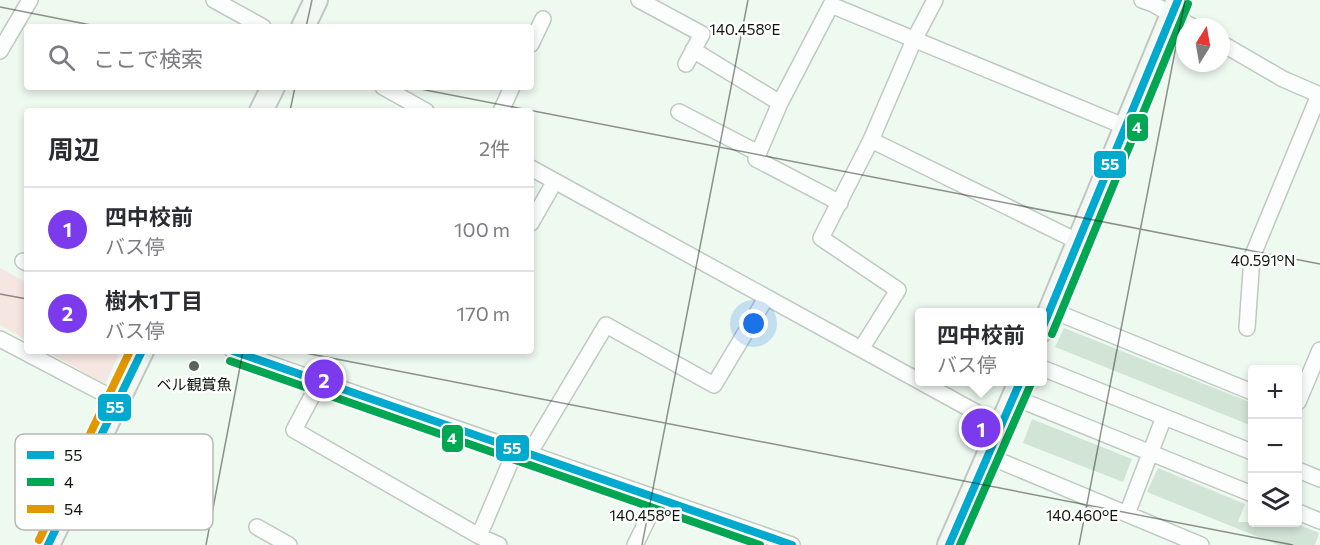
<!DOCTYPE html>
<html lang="ja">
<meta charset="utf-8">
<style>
body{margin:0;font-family:Commissioner,"Noto Sans JP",sans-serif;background:#f7f7f7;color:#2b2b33}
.controls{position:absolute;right:18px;bottom:18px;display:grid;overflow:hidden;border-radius:6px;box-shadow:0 3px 9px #0003}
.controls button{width:54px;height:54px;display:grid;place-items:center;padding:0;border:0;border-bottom:2px solid #e1e1e2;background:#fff;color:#2b2b33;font:30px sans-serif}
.compass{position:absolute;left:1176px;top:18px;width:54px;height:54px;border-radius:50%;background:#fff;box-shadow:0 3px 9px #0003;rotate:11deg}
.you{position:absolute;left:754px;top:324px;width:21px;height:21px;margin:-15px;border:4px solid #fff;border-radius:50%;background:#1a73e8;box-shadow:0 0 0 9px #1a73e833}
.badge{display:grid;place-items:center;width:39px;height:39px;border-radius:50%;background:#7c3aed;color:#fff;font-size:20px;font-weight:700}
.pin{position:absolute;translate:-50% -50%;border:3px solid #fff;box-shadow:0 2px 6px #0006}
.popup{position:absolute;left:915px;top:308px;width:132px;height:78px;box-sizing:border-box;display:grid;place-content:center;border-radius:6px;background:#fff;filter:drop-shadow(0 2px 4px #0005);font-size:20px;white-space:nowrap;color:#7c7c81}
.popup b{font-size:22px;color:#2b2b33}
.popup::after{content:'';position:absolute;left:50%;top:100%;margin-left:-12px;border:12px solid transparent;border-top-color:#fff}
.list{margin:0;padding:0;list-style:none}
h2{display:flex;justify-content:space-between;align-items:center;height:78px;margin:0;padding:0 24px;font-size:26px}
h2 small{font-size:20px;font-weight:400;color:#7c7c81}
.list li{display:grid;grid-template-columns:39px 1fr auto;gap:18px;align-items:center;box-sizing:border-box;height:84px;padding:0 24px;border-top:2px solid #e1e1e2}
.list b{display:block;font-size:22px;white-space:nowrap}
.list p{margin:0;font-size:20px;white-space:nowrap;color:#7c7c81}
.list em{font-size:20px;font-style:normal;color:#7c7c81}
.icon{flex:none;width:33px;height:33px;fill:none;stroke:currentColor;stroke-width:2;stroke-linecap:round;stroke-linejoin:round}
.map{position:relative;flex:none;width:1320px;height:545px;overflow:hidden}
.search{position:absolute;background:#fff;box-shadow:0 3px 9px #0003;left:24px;top:24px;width:510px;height:66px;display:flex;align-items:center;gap:15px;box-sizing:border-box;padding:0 21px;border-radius:6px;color:#7c7c81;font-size:22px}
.panel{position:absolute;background:#fff;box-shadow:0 3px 9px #0003;left:24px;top:108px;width:510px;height:246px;border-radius:6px}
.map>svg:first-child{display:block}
.green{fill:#f6e6e1}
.building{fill:#d2e4d5}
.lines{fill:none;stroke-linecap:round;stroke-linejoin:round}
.street-casing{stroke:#bfc9c1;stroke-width:18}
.secondary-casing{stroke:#bfc9c1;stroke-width:26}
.street{stroke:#fcfefd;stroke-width:15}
.secondary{stroke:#f3f7f4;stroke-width:22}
.bus-1-casing{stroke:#fff;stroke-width:12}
.bus-2-casing{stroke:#fff;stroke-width:12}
.bus-3-casing{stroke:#fff;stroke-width:12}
.bus-1{stroke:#00a9ce;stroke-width:8}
.bus-2{stroke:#00a651;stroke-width:8}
.bus-3{stroke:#e09801;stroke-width:8}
.ticks{fill:none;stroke:#0c150d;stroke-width:1.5;stroke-opacity:0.45}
.poi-dot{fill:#5b655c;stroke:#fff;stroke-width:2}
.labels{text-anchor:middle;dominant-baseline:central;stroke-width:5;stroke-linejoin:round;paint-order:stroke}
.poi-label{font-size:15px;fill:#0c150d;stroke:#fff}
.key{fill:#fff;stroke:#b6b9b6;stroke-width:1.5}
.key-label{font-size:16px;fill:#0c150d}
.ticks-label{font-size:15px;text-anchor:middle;fill:#0c150d;stroke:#fff;stroke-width:5;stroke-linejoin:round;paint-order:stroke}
.line-badge{stroke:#fff;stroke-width:2}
.badge-label{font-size:16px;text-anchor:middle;font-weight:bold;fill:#fff}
</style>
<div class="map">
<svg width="1320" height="545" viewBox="0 0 1320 545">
<rect width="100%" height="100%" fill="#eef9f0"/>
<!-- green -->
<path class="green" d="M0 268 27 283V340L0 325Z
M46 351H120L105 384Z"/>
<!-- building -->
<path class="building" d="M1064 328 1252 403V426L1055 347Z
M1032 419 1132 459 1123 482 1023 443Z
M1158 468 1245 504 1238 522H1292L1319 533 1315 545H1278L1147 492Z"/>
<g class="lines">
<!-- street casing -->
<g class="street-casing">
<path id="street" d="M214 0 263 27
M639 0 702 34 686 64
M1142 0 1153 4 1193 27
M1221 43 1283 79 1320 95
M531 44 543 19
M693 50 780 103
M0 51 30 0
M383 87 426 111
M501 111 512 87
M679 112 758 153
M871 140 1079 242
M531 168 1001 426
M840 203 756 159 780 103 831 5 1126 127
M531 223 555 181
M23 261 27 263
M1051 310 1252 392
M1247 328 1252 257 1319 95
M0 339 118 401
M861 349 898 290 821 238 871 140 914 40 935 0
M233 351 792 545
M1042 368 1252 452
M320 381 294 430 479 536
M1013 397 1252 494
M1298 402 1320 350
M529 454 606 325 714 385 766 298
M988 456 1201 545
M1298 470 1320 479
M1298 512 1320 521
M1127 514 1164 417
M257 527 289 545
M499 545 479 536 516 449
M635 545 658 498"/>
</g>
<!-- secondary casing -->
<g class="secondary-casing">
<path id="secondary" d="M303 27 316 0
M261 111 273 87
M1042 330 1178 0
M48 545 142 351
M949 545 1020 382"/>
</g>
<!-- street -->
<use href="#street" class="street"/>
<!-- secondary -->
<use href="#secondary" class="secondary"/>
<!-- bus-1 casing -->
<g class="bus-1-casing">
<path id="bus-1" d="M1042 329 1178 0
M233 351 792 545
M48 545 142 351
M949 545 1020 382"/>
</g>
<!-- bus-2 casing -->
<g class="bus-2-casing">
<path id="bus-2" d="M1052 334 1188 4
M230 361 760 545
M960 545 1030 386"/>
</g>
<!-- bus-3 casing -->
<g class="bus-3-casing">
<path id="bus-3" d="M39 540 130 351"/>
</g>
<!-- bus-1 -->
<use href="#bus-1" class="bus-1"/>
<!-- bus-2 -->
<use href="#bus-2" class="bus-2"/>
<!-- bus-3 -->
<use href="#bus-3" class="bus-3"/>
</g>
<!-- ticks -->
<path class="ticks" d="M0 7 101 27M306 27 312 0M410 87 1320 264M290 111 295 87M0 294 27 299M295 351 1293 545M206 545 243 351M642 545 748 0M1079 545 1185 0"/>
<!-- markers -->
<circle class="poi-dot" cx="194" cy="366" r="6"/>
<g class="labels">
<!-- poi labels -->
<g class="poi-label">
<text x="194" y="384">ベル観賞魚</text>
</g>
</g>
<!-- legend -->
<rect x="15" y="434" width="198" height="96" rx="9" class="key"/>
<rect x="27" y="451" width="27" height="8" fill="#00a9ce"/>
<rect x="27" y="478" width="27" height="8" fill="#00a651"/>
<rect x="27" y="505" width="27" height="8" fill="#e09801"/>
<g class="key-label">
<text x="64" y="461">55</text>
<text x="64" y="488">4</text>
<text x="64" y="515">54</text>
</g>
<g class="ticks-label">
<text x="745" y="35">140.458°E</text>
<text x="1263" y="266">40.591°N</text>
<text x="645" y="521">140.458°E</text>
<text x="1082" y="521">140.460°E</text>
</g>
<g class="line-badge">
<rect x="1126" y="113" width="23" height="29" rx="6" fill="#00a651"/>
<rect x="1093" y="150" width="34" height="29" rx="6" fill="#00a9ce"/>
<rect x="97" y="393" width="35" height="29" rx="6" fill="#00a9ce"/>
<rect x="441" y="424" width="23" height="29" rx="6" fill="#00a651"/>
<rect x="495" y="434" width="35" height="28" rx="6" fill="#00a9ce"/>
</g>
<g class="badge-label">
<text x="1137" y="133">4</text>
<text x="1110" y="170">55</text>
<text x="115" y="413">55</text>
<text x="452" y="444">4</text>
<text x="512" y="454">55</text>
</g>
</svg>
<div class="controls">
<button>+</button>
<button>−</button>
<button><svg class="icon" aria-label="layers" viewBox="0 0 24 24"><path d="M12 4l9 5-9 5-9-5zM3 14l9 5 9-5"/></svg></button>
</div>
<svg class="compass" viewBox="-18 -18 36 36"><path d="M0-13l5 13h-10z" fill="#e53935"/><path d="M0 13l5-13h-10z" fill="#7c7c81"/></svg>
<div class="you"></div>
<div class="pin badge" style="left:981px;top:428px">1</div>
<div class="popup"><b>四中校前</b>バス停</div>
<div class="pin badge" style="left:324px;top:379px">2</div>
<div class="search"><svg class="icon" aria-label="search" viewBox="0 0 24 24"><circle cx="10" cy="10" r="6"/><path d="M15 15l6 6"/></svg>ここで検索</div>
<section class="panel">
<h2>周辺<small>2件</small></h2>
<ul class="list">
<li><span class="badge">1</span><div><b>四中校前</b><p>バス停</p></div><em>100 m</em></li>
<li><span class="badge">2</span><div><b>樹木1丁目</b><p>バス停</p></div><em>170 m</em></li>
</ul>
</section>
</div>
